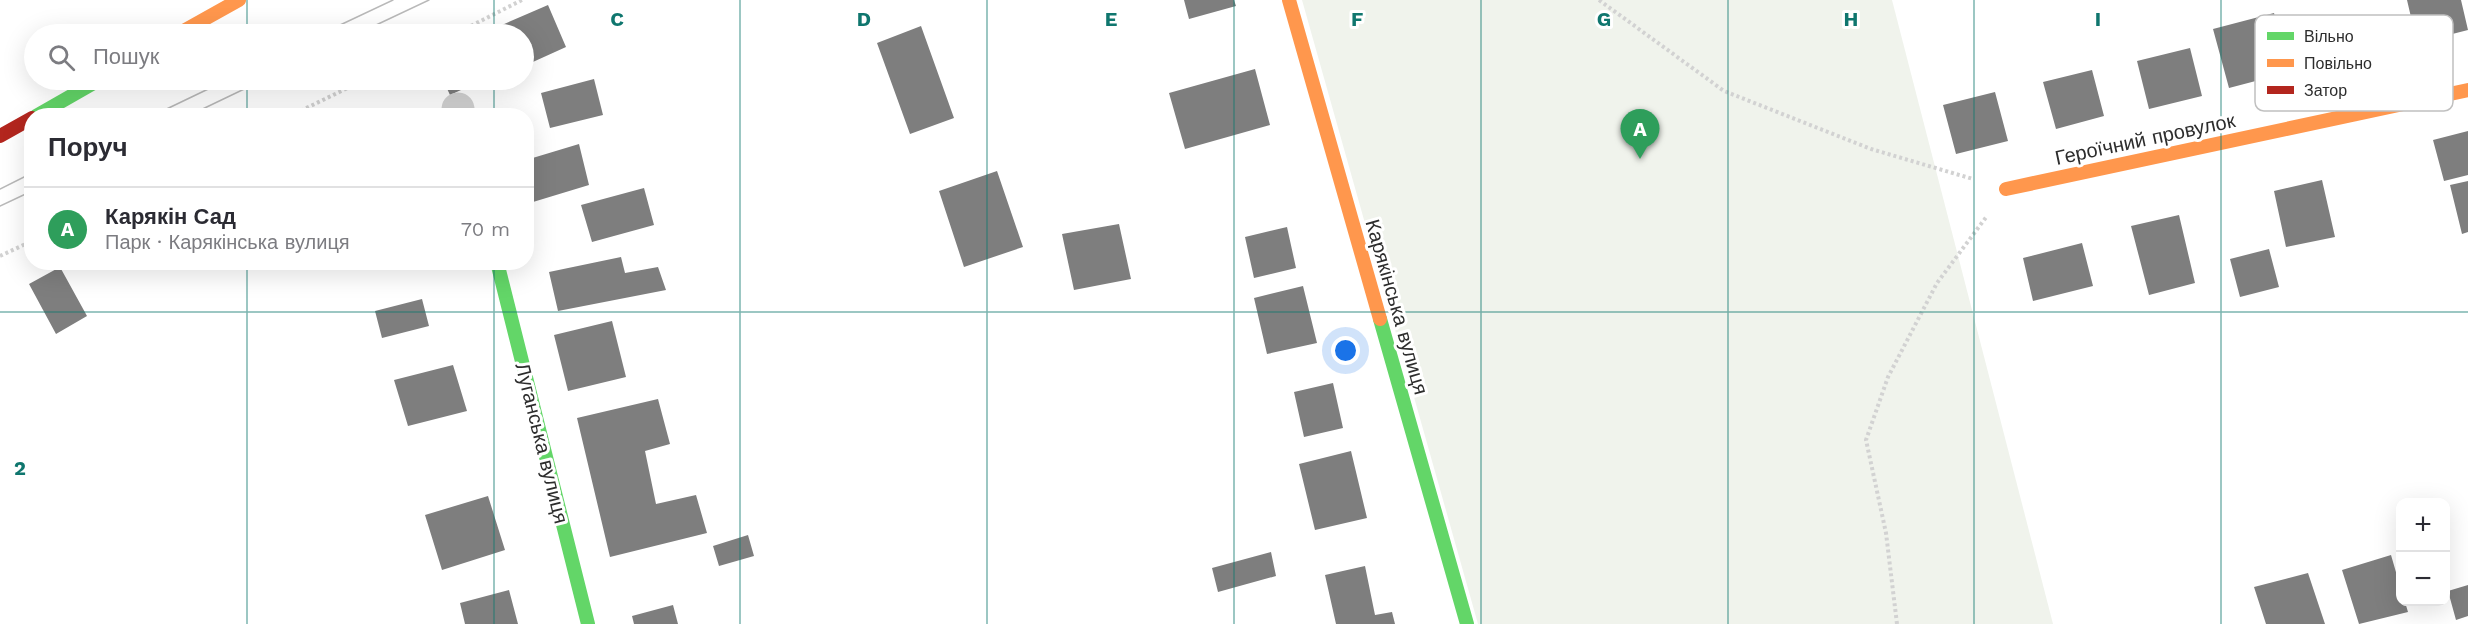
<!DOCTYPE html>
<html lang="uk">
<meta charset="utf-8">
<style>
body{margin:0;font-family:"Work Sans",sans-serif;background:#f7f7f7;color:#2b2b33}
.controls{position:absolute;right:18px;bottom:18px;display:grid;overflow:hidden;border-radius:12px;box-shadow:0 6px 24px #0002}
.controls button{width:54px;height:54px;display:grid;place-items:center;padding:0;border:0;border-bottom:2px solid #e1e1e2;background:#fff;color:#2b2b33;font:30px sans-serif}
.you{position:absolute;left:1346px;top:351px;width:21px;height:21px;margin:-15px;border:4px solid #fff;border-radius:50%;background:#1a73e8;box-shadow:0 0 0 9px #1a73e833}
.badge{display:grid;place-items:center;width:39px;height:39px;border-radius:50%;background:#767676;color:#fff;font-size:20px;font-weight:700}
.pin{position:absolute;translate:-50% -50px;filter:drop-shadow(0 2px 3px #0008)}
.pin::after{content:'';position:absolute;top:32px;width:21px;height:18px;background:inherit;clip-path:polygon(0 0,100% 0,50% 100%)}
.list{margin:0;padding:0;list-style:none}
h2{display:flex;justify-content:space-between;align-items:center;height:78px;margin:0;padding:0 24px;font-size:26px}
h2 small{font-size:20px;font-weight:400;color:#7c7c81}
.list li{display:grid;grid-template-columns:39px 1fr auto;gap:18px;align-items:center;box-sizing:border-box;height:84px;padding:0 24px;border-top:2px solid #e1e1e2}
.list b{display:block;font-size:22px;white-space:nowrap}
.list p{margin:0;font-size:20px;white-space:nowrap;color:#7c7c81}
.list em{font-size:20px;font-style:normal;color:#7c7c81}
.icon{flex:none;width:33px;height:33px;fill:none;stroke:currentColor;stroke-width:2;stroke-linecap:round;stroke-linejoin:round}
.map{position:relative;flex:none;width:2468px;height:624px;overflow:hidden}
.search{position:absolute;background:#fff;box-shadow:0 6px 24px #0002;left:24px;top:24px;width:510px;height:66px;display:flex;align-items:center;gap:15px;box-sizing:border-box;padding:0 21px;border-radius:33px;color:#7c7c81;font-size:22px}
.panel{position:absolute;background:#fff;box-shadow:0 6px 24px #0002;left:24px;top:108px;width:510px;height:162px;border-radius:24px}
.map>svg:first-child{display:block}
.green{fill:#f0f3ec}
.building{fill:#7e7e7e}
.lines{fill:none;stroke-linecap:round;stroke-linejoin:round}
.path{stroke:#d2d2d2;stroke-width:4;stroke-dasharray:3 3;stroke-linecap:butt}
.street{stroke:#d2d2d2;stroke-width:33}
.fast{stroke:#63d668;stroke-width:14}
.slow{stroke:#ff974d;stroke-width:14}
.jam{stroke:#b3261e;stroke-width:14}
.tram{stroke:#b9b9b9;stroke-width:1.5}
.grid{fill:none;stroke:#0f766e;stroke-width:1.5;stroke-opacity:0.55}
.labels{text-anchor:middle;dominant-baseline:central;stroke-width:6;stroke-linejoin:round;paint-order:stroke}
.street-label{font-size:20px;fill:#2d2d2d;stroke:#fff}
.key{fill:#fff;stroke:#c0c0c0;stroke-width:1.5}
.key-label{font-size:16px;fill:#2d2d2d}
.grid-label{font-size:20px;text-anchor:middle;font-weight:bold;fill:#0f766e;stroke:#fff;stroke-width:6;stroke-linejoin:round;paint-order:stroke}
</style>
<div class="map">
<svg width="2468" height="624" viewBox="0 0 2468 624">
<rect width="100%" height="100%" fill="#fff"/>
<!-- green -->
<path class="green" d="M1302 0H1892L2053 624H1478Z"/>
<!-- building -->
<path class="building" d="M1184 0H1234L1236 6 1189 19Z
M2407 0H2461L2468 30 2417 43Z
M548 5 566 47 524 66V34H498L495 28Z
M2274 13 2290 72 2229 88 2213 29Z
M921 26 954 118 910 134 877 43Z
M2190 48 2202 96 2149 109 2137 61Z
M1255 69 1270 125 1185 149 1169 93Z
M2092 70 2104 116 2056 129 2043 82Z
M594 79 603 115 550 128 541 93Z
M443 80H483L450 95Z
M1995 92 2008 141 1956 154 1943 105Z
M2468 131V175L2444 181 2433 140Z
M579 144 589 185 533 202 526 177V160Z
M997 171 1023 247 964 267 939 191Z
M2322 180 2335 237 2286 247 2274 191Z
M2468 181V232L2462 234 2450 185Z
M644 188 654 225 592 242 581 205Z
M2179 215 2195 283 2149 295 2131 226Z
M1119 224 1131 279 1074 290 1062 234Z
M1287 227 1296 268 1254 278 1245 237Z
M2082 243 2093 286 2033 301 2023 258Z
M2269 249 2279 287 2240 297 2230 259Z
M621 257 625 273 658 267 666 290 558 311 549 272Z
M60 267 87 316 56 334 29 284Z
M1303 286 1317 343 1267 354 1254 298Z
M422 299 429 326 382 338 375 311Z
M612 321 626 377 568 391 554 335Z
M453 365 467 411 408 426 394 380Z
M1333 383 1343 428 1304 437 1294 392Z
M658 399 670 444 645 451 656 504 696 495 707 533 610 557 577 418Z
M1351 451 1367 518 1315 530 1299 464Z
M488 496 505 550 442 570 425 515Z
M748 535 754 556 719 566 713 546Z
M1271 552 1276 576 1218 592 1212 568Z
M2391 555 2400 586V602H2405L2408 612 2359 624 2342 570Z
M1365 566 1375 615 1392 612 1395 624H1336L1325 575Z
M2308 573 2325 624H2266L2254 587Z
M2468 585V616L2456 620 2448 591Z
M509 590 518 624H465L460 603Z
M673 605 678 624H634L632 616Z"/>
<g class="lines">
<!-- path -->
<path class="path" d="M1599 0 1724 91 1871 149 1973 179
M455 34 522 0
M290 116 364 80
M0 256 32 241
M1897 624 1886 533 1866 440 1888 377 1937 283 1987 216"/>
<!-- street -->
<path class="street" d="M458 109 459 116"/>
<!-- fast -->
<path class="fast" d="M36 116 99 80
M497 262 588 624
M1380 319 1467 624"/>
<!-- slow -->
<path class="slow" d="M1289 0 1380 319
M178 34 239 0
M2006 189 2468 90"/>
<!-- jam -->
<path class="jam" d="M0 136 32 118"/>
<!-- tram -->
<path class="tram" d="M321 34 393 0
M357 34 429 0
M152 116 227 80
M188 116 263 80
M0 189 32 173
M0 206 32 191"/>
</g>
<!-- grid -->
<path class="grid" d="M247 0V34M494 0V34M740 0V624M987 0V624M1234 0V624M1481 0V624M1728 0V624M1974 0V624M2221 0V624M247 80V116M494 80V116M247 262V624M494 262V624M0 312H2468"/>
<g class="labels">
<!-- street labels -->
<g class="street-label">
<text transform="translate(2145 139) rotate(-12)">Героїчний провулок</text>
<text transform="translate(1397 307) rotate(74)">Карякінська вулиця</text>
<text transform="translate(542 443) rotate(76)">Луганська вулиця</text>
</g>
</g>
<!-- legend -->
<rect x="2255" y="15" width="198" height="96" rx="9" class="key"/>
<rect x="2267" y="32" width="27" height="8" fill="#63d668"/>
<rect x="2267" y="59" width="27" height="8" fill="#ff974d"/>
<rect x="2267" y="86" width="27" height="8" fill="#b3261e"/>
<g class="key-label">
<text x="2304" y="42">Вільно</text>
<text x="2304" y="69">Повільно</text>
<text x="2304" y="96">Затор</text>
</g>
<g class="grid-label">
<text x="617" y="26">C</text>
<text x="864" y="26">D</text>
<text x="1111" y="26">E</text>
<text x="1357" y="26">F</text>
<text x="1604" y="26">G</text>
<text x="1851" y="26">H</text>
<text x="2098" y="26">I</text>
<text x="20" y="475">2</text>
</g>
</svg>
<div class="controls">
<button>+</button>
<button>−</button>
</div>
<div class="you"></div>
<div class="pin badge" style="left:1640px;top:159px;background:#2e9e5b">A</div>
<div class="search"><svg class="icon" aria-label="search" viewBox="0 0 24 24"><circle cx="10" cy="10" r="6"/><path d="M15 15l6 6"/></svg>Пошук</div>
<section class="panel">
<h2>Поруч<small></small></h2>
<ul class="list">
<li><span class="badge" style="background:#2e9e5b">A</span><div><b>Карякін Сад</b><p>Парк · Карякінська вулиця</p></div><em>70 m</em></li>
</ul>
</section>
</div>
